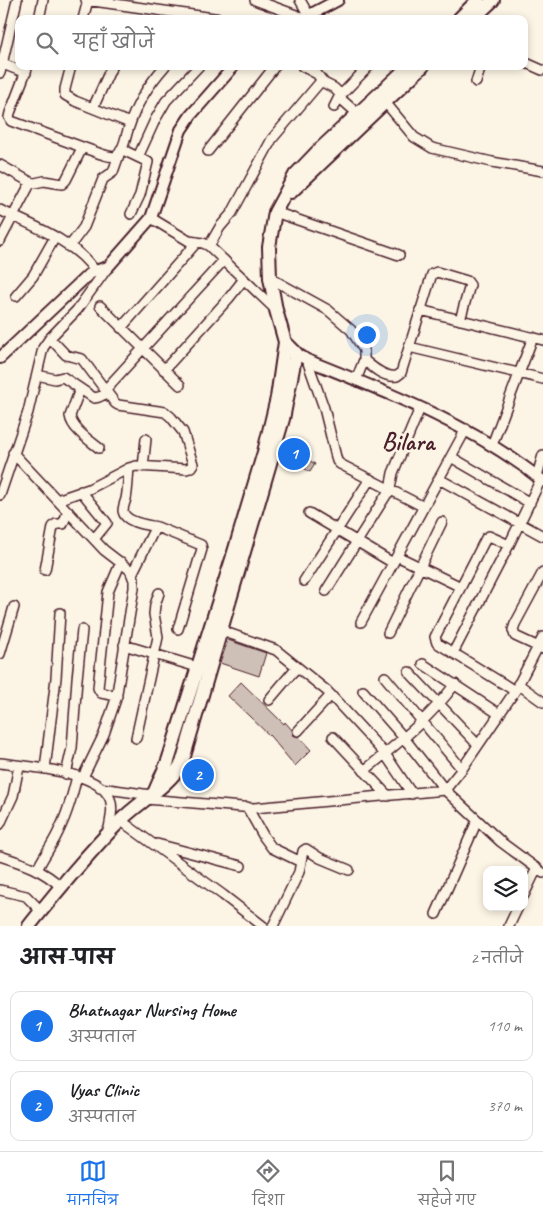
<!DOCTYPE html>
<html lang="hi">
<meta charset="utf-8">
<style>
body{margin:0;font-family:Caveat,"Playpen Sans Deva",sans-serif;background:#f6f6f6;color:#202124}
.controls{position:absolute;right:15px;bottom:15px;display:grid;overflow:hidden;border-radius:10px;box-shadow:0 2px 8px #0003}
.controls button{width:45px;height:45px;display:grid;place-items:center;padding:0;border:0;border-bottom:1px solid #e0e0e0;background:#fff;color:#202124;font:25px sans-serif}
.you{position:absolute;left:366px;top:334px;width:18px;height:18px;margin:-12px;border:4px solid #fff;border-radius:50%;background:#1a73e8;box-shadow:0 0 0 8px #1a73e833}
.badge{display:grid;place-items:center;width:32px;height:32px;border-radius:50%;background:#1a73e8;color:#fff;font-size:16px;font-weight:700}
.pin{position:absolute;translate:-50% -50%;border:2px solid #fff;box-shadow:0 1px 5px #0006}
.list{margin:0;padding:0;list-style:none}
h2{display:flex;justify-content:space-between;align-items:center;height:65px;margin:0;padding:0 20px;font-size:21px}
h2 small{font-size:16px;font-weight:400;color:#757577}
.list li{display:grid;grid-template-columns:32px 1fr auto;gap:15px;align-items:center;box-sizing:border-box;height:70px;margin:0 10px 10px;padding:0 10px;border:1px solid #e0e0e0;border-radius:10px}
.list b{display:block;font-size:19px;white-space:nowrap}
.list p{margin:0;font-size:16px;white-space:nowrap;color:#757577}
.list em{font-size:16px;font-style:normal;color:#757577}
.icon{flex:none;width:28px;height:28px;fill:none;stroke:currentColor;stroke-width:2;stroke-linecap:round;stroke-linejoin:round}
.map{position:relative;flex:none;width:543px;height:926px;overflow:hidden}
.search{position:absolute;background:#fff;box-shadow:0 2px 8px #0003;left:15px;right:15px;top:15px;height:55px;display:flex;align-items:center;gap:12px;box-sizing:border-box;padding:0 18px;border-radius:10px;color:#757577;font-size:19px}
.sheet{height:225px;background:#fff}
nav{display:flex;justify-content:space-around;align-items:center;box-sizing:border-box;height:70px;border-top:1px solid #e0e0e0;background:#fff;font-size:14px;color:#757577}
nav a{display:grid;justify-items:center;gap:2px}
nav .on{color:#1a73e8}
.map>svg:first-child{display:block}
.building{fill:#cfc0b7;stroke:#4a1f2b}
.lines{fill:none;stroke-linecap:round;stroke-linejoin:round}
.minor-casing{stroke:#4a1f2b;stroke-width:12}
.tertiary-casing{stroke:#4a1f2b;stroke-width:14}
.primary-casing{stroke:#4a1f2b;stroke-width:16}
.minor{stroke:#fcf5e5;stroke-width:9}
.tertiary{stroke:#fcf5e5;stroke-width:10}
.primary{stroke:#fcf5e5;stroke-width:12}
.labels{text-anchor:middle;dominant-baseline:central;stroke-width:5;stroke-linejoin:round;paint-order:stroke}
.district-label{font-size:25px;font-weight:bold;fill:#4a1f2b;stroke:#fcf5e5}
</style>
<div class="map">
<svg width="543" height="926" viewBox="0 0 543 926">
<rect width="100%" height="100%" fill="#fcf5e5"/>
<filter id="ink" filterUnits="userSpaceOnUse"><feTurbulence type="fractalNoise" baseFrequency=".02" numOctaves="2"/><feDisplacementMap in="SourceGraphic" scale="10" xChannelSelector="R" yChannelSelector="G"/><feConvolveMatrix kernelMatrix="1 2 1 2 8 2 1 2 1" color-interpolation-filters="sRGB"/></filter>
<g filter="url(#ink)">
<!-- building -->
<path class="building" d="M291 449 315 464 310 472 286 457Z
M228 640 266 653 259 676 220 663Z
M241 682 284 724 285 722 292 730 293 735 299 737 311 750 295 766 270 736 228 696Z
M192 766 212 768 211 783 191 781Z"/>
<g class="lines">
<!-- minor casing -->
<g class="minor-casing">
<path id="minor" d="M86 0 221 19
M255 0 304 18
M300 0 308 14
M39 19 43 0
M83 19 88 0
M524 62 542 70
M0 63 26 73
M28 66 10 113 9 117 11 121 101 154C105 155 112 158 116 156 124 152 126 134 129 127 136 104 149 84 165 66
M71 66 65 89V95L75 101 130 123
M302 66 317 74 324 83 334 88 339 93 341 99 358 114
M0 73 17 0
M476 82 481 66
M385 102 414 137 432 148 492 162 543 171
M334 107 339 97 369 66
M93 108 112 66
M121 149 148 162 140 195 131 214
M208 151 275 66
M138 157 155 120 166 101 199 66
M0 165 32 183
M0 210C31 225 75 241 95 271
M275 212 399 255
M151 218 189 241 203 243 209 246 276 310
M0 241 30 184 44 181 62 184 66 180 82 148
M209 246 220 227 232 213 272 139 321 81
M69 247 84 227 103 179 113 172 120 152
M270 278 328 310 351 330 364 350V360L356 380
M16 296 33 276 55 237
M100 306 180 385
M420 310 543 340
M121 328 197 242
M50 338 66 355 82 359 115 403 118 405 165 412 171 417 183 432 193 464 191 467 187 469 136 466 129 468 89 489 57 500
M409 347 543 379
M307 360 324 408 337 461 340 464 424 507
M364 360C373 368 385 378 397 376L401 373 432 274 437 272 467 281 470 285 460 320
M164 370 229 298 244 279
M37 375 55 379 63 377 94 398 99 397 107 393
M80 389 70 416C72 429 89 440 99 448
M105 390 224 260
M492 445 533 337
M13 453 104 550 130 570 134 580V588L116 699 104 734 83 777
M451 457 530 503
M143 467 146 439
M129 468C128 478 128 489 126 499 125 502 123 507 123 511 125 523 148 525 157 527
M537 476 543 455
M439 479 543 536
M81 491 107 523 94 539
M0 495 28 412 43 348 50 338 77 310 108 267
M309 513 393 563
M509 545 489 536 486 538 435 637 437 643 515 691
M397 556 461 587
M45 570 53 527 56 524H63L68 511
M132 574 155 528 157 527 201 545 202 549 178 629
M304 581 370 479
M326 591 390 489 393 473 420 408
M361 622 466 429
M222 631 276 650 327 691 385 754 412 794
M388 633 442 522
M124 645 197 667
M543 649 515 636 513 630 515 624 543 572
M453 653 509 545 541 479
M0 654 14 607
M423 664 499 714
M409 672 478 745
M385 677 462 769
M518 684 543 702
M363 691 404 738 445 790 501 842 543 873
M117 696 101 693 98 688 108 592 121 562
M269 700 297 667
M298 731 331 695
M333 737 388 796
M136 738 158 637 154 614 155 605 159 593
M0 763C27 767 92 770 108 795 115 805 110 822 108 833
M45 769 56 678 60 613
M364 771C397 744 430 718 455 684
M66 774 72 748 77 679 82 630
M100 788 151 795
M146 799 254 808 445 790 462 769 515 691 543 637
M247 807 264 837 272 848 301 862
M120 820 223 895 263 926
M0 824 13 796 19 766
M157 844 241 866
M0 856C22 863 44 870 61 887
M37 870C44 855 54 843 60 828 68 812 73 793 77 776
M0 890 26 896 41 911
M524 895 537 868
M436 914 477 821
M273 926 299 872 303 851 306 849 320 858 349 870
M509 926 518 907"/>
</g>
<!-- tertiary casing -->
<g class="tertiary-casing">
<path id="tertiary" d="M302 19 338 0
M296 353 307 360C389 393 473 425 543 481
M0 358 88 275 95 271 108 267 151 218 181 130 191 115 234 66"/>
</g>
<!-- primary casing -->
<g class="primary-casing">
<path id="primary" d="M459 19 478 0
M473 19 493 0
M291 192 423 66
M155 791 168 761 232 559 264 452 277 398 285 342 276 310 270 278 269 247 275 212 295 175 319 150 409 66
M29 926C58 890 88 853 120 821 140 801 168 787 182 763L283 419 296 353 285 342"/>
</g>
<!-- minor -->
<use href="#minor" class="minor"/>
<!-- tertiary -->
<use href="#tertiary" class="tertiary"/>
<!-- primary -->
<use href="#primary" class="primary"/>
</g>
</g>
<g class="labels">
<!-- district labels -->
<g class="district-label">
<text x="408" y="442">Bilara</text>
</g>
</g>
</svg>
<div class="controls">
<button><svg class="icon" aria-label="layers" viewBox="0 0 24 24"><path d="M12 4l9 5-9 5-9-5zM3 14l9 5 9-5"/></svg></button>
</div>
<div class="you"></div>
<div class="pin badge" style="left:294px;top:454px">1</div>
<div class="pin badge" style="left:198px;top:775px">2</div>
<div class="search"><svg class="icon" aria-label="search" viewBox="0 0 24 24"><circle cx="10" cy="10" r="6"/><path d="M15 15l6 6"/></svg>यहाँ खोजें</div>
</div>
<section class="sheet">
<h2>आस-पास<small>2 नतीजे</small></h2>
<ul class="list">
<li><span class="badge">1</span><div><b>Bhatnagar Nursing Home</b><p>अस्पताल</p></div><em>110 m</em></li>
<li><span class="badge">2</span><div><b>Vyas Clinic</b><p>अस्पताल</p></div><em>370 m</em></li>
</ul>
</section>
<nav>
<a class="on"><svg class="icon" aria-label="map" viewBox="0 0 24 24"><path d="M3 6l6-2 6 2 6-2v14l-6 2-6-2-6 2zM9 4v14M15 6v14"/></svg>मानचित्र</a>
<a><svg class="icon" aria-label="directions" viewBox="0 0 24 24"><path d="M12 3l9 9-9 9-9-9zM9 14v-3h6M13 9l2 2-2 2"/></svg>दिशा</a>
<a><svg class="icon" aria-label="saved" viewBox="0 0 24 24"><path d="M7 4h10v16l-5-4-5 4z"/></svg>सहेजे गए</a>
</nav>
